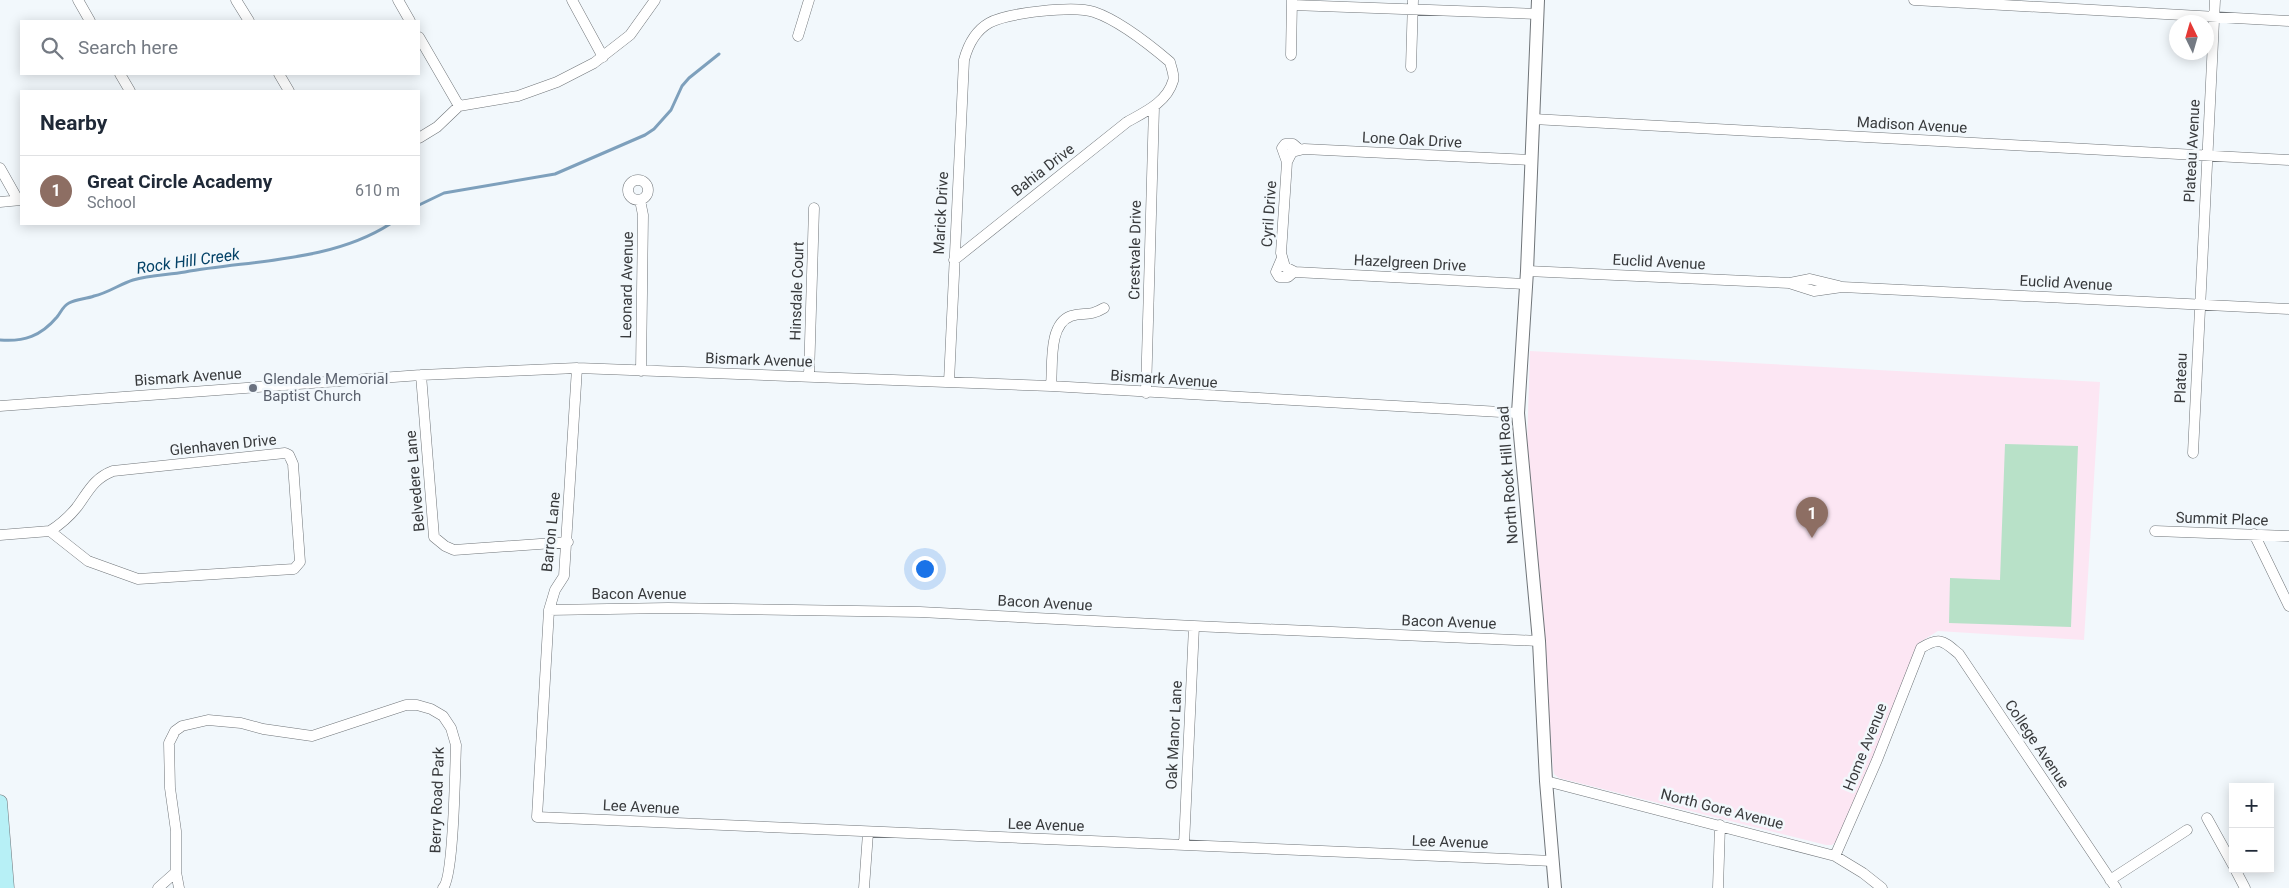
<!DOCTYPE html>
<meta charset="utf-8">
<style>
body{margin:0;font-family:Roboto,sans-serif;background:#f6f6f7;color:#1f2937}
.controls{position:absolute;right:15px;bottom:15px;display:grid;overflow:hidden;border-radius:0px;box-shadow:0 2px 12px #0003}
.controls button{width:45px;height:45px;display:grid;place-items:center;padding:0;border:0;border-bottom:1px solid #e0e1e3;background:#fff;color:#1f2937;font:25px sans-serif}
.compass{position:absolute;left:2169px;top:15px;width:45px;height:45px;border-radius:50%;background:#fff;box-shadow:0 2px 12px #0003;rotate:355deg}
.you{position:absolute;left:924px;top:568px;width:18px;height:18px;margin:-12px;border:4px solid #fff;border-radius:50%;background:#1a73e8;box-shadow:0 0 0 8px #1a73e833}
.badge{display:grid;place-items:center;width:32px;height:32px;border-radius:50%;background:#717d29;color:#fff;font-size:16px;font-weight:700}
.pin{position:absolute;translate:-50% -41px;filter:drop-shadow(0 1px 2px #0008)}
.pin::after{content:'';position:absolute;top:26px;width:18px;height:15px;background:inherit;clip-path:polygon(0 0,100% 0,50% 100%)}
.list{margin:0;padding:0;list-style:none}
h2{display:flex;justify-content:space-between;align-items:center;height:65px;margin:0;padding:0 20px;font-size:21px}
h2 small{font-size:16px;font-weight:400;color:#747a83}
.list li{display:grid;grid-template-columns:32px 1fr auto;gap:15px;align-items:center;box-sizing:border-box;height:70px;padding:0 20px;border-top:1px solid #e0e1e3}
.list b{display:block;font-size:19px;white-space:nowrap}
.list p{margin:0;font-size:16px;white-space:nowrap;color:#747a83}
.list em{font-size:16px;font-style:normal;color:#747a83}
.icon{flex:none;width:28px;height:28px;fill:none;stroke:currentColor;stroke-width:2;stroke-linecap:round;stroke-linejoin:round}
.map{position:relative;flex:none;width:2289px;height:888px;overflow:hidden}
.search{position:absolute;background:#fff;box-shadow:0 2px 12px #0003;left:20px;top:20px;width:400px;height:55px;display:flex;align-items:center;gap:12px;box-sizing:border-box;padding:0 18px;border-radius:0px;color:#747a83;font-size:19px}
.panel{position:absolute;background:#fff;box-shadow:0 2px 12px #0003;left:20px;top:90px;width:400px;height:135px;border-radius:0px}
.map>svg:first-child{display:block}
.education{fill:#fce6f3}
.green{fill:#b8e1c8}
.lines{fill:none;stroke-linecap:round;stroke-linejoin:round}
.stream{stroke:#7ea0bc;stroke-width:3}
.minor-casing{stroke:#707579;stroke-width:11}
.tertiary-casing{stroke:#707579;stroke-width:14}
.secondary-casing{stroke:#707579;stroke-width:15}
.minor{stroke:#fff;stroke-width:10}
.tertiary{stroke:#fff;stroke-width:12}
.secondary{stroke:#b7f0f6;stroke-width:14}
.worship-dot{fill:#6b7280;stroke:#f2f8fc;stroke-width:2}
.labels{text-anchor:middle;dominant-baseline:central;stroke-width:5;stroke-linejoin:round;paint-order:stroke}
.street-label{font-size:15px;fill:#383a3c;stroke:#f2f8fc}
.worship-label{font-size:15px;fill:#5b616d;stroke:#f2f8fc;text-anchor:start}
.water-label{font-size:16px;font-style:italic;fill:#044267;stroke:#f2f8fc}
</style>
<div class="map">
<svg width="2289" height="888" viewBox="0 0 2289 888">
<rect width="100%" height="100%" fill="#f2f8fc"/>
<!-- education -->
<path class="education" d="M1530 351 2100 382 2084 640 1938 631 1920 642 1879 749 1837 841 1832 845H1826L1559 778 1554 774 1553 768 1527 445Z"/>
<!-- green -->
<path class="green" d="M2005 444 2078 446 2071 627 1949 623 1950 578 2000 580Z"/>
<g class="lines">
<!-- stream -->
<path class="stream" d="M419 205 444 193 555 174 645 135 654 129 671 110 682 86 689 78 719 54
M0 340C24 342 41 336 57 317 61 312 63 306 69 303 77 299 86 299 94 296 108 293 120 284 133 280 150 275 167 275 185 272 252 260 331 262 390 224"/>
<!-- minor casing -->
<g class="minor-casing">
<path id="minor" d="M78 0 90 21
M236 0 249 21
M398 0 410 21
M572 0 603 57
M1914 0 2289 21
M1292 5 1538 14
M798 36 809 0
M419 37 459 106
M1291 55 1292 0
M1411 67 1413 0
M120 74 130 91
M279 74 289 91
M1533 119 2289 160
M419 138 437 127 459 106 518 96 557 82 594 63 630 35 655 0
M1287 162 1282 148 1285 144H1293L1300 150
M0 168 18 200
M628 190a10 10 0 1 1 20 0a10 10 0 1 1-20 0Z
M640 200 643 215 641 371
M0 202 21 200
M1282 258 1276 272 1279 277H1288L1294 272
M1527 271 1789 283 1814 291 1842 287 2289 309
M1790 283 1810 279 1839 286
M1525 284 1295 272 1285 267 1281 253 1287 162 1292 152 1304 149 1531 160
M577 368 564 576 555 590 549 610 537 817 1553 861
M421 375 434 537 445 546 454 550 568 542
M809 376 814 208
M949 382 964 60C968 45 975 31 989 23 1007 13 1074 5 1094 12 1118 20 1150 45 1170 62 1171 67 1175 76 1173 81 1167 102 1145 112 1127 122L954 260
M1051 386C1053 365 1048 324 1071 316 1084 312 1089 317 1104 308
M1146 393 1154 107
M0 406 421 375 577 368 1051 386 1518 413
M285 453 289 455 293 464 300 562 294 569 138 579 88 561 50 531C61 524 69 517 77 507 88 492 94 478 113 471Z
M2193 453 2215 0
M2155 531 2289 536
M2254 534 2289 606
M0 535 50 531
M549 610 668 608 920 612 1194 626 1539 641
M1546 781 1835 856 1863 873 1882 888
M2207 818 2233 865
M1184 845 1194 626
M1835 856 1877 760 1921 648C1940 636 1943 641 1959 654L2116 888
M2235 869 2245 888
M176 872 179 888
M2110 880 2187 830
M158 888 176 872V831L170 788 169 743 175 731 182 726 208 720 241 723 263 729 312 736 406 705H417L431 709 443 716 451 728 456 745C455 767 454 877 443 888
M864 888 868 833
M1718 888 1720 825"/>
</g>
<!-- tertiary casing -->
<g class="tertiary-casing">
<path id="tertiary" d="M1538 0 1527 271 1518 413 1539 641 1546 781 1555 888"/>
</g>
<!-- secondary casing -->
<g class="secondary-casing">
<path id="secondary" d="M0 802 7 888"/>
</g>
<!-- minor -->
<use href="#minor" class="minor"/>
<!-- tertiary -->
<use href="#tertiary" class="tertiary"/>
<!-- secondary -->
<use href="#secondary" class="secondary"/>
</g>
<!-- markers -->
<circle class="worship-dot" cx="253" cy="388" r="5"/>
<g class="labels">
<!-- street labels -->
<g class="street-label">
<text transform="translate(1912 125) rotate(3)">Madison Avenue</text>
<text transform="translate(1412 140) rotate(3)">Lone Oak Drive</text>
<text transform="translate(2192 151) rotate(-87)">Plateau Avenue</text>
<text transform="translate(1043 170) rotate(-38)">Bahia Drive</text>
<text transform="translate(941 213) rotate(-87)">Marick Drive</text>
<text transform="translate(1269 214) rotate(-86)">Cyril Drive</text>
<text transform="translate(1135 250) rotate(-89)">Crestvale Drive</text>
<text transform="translate(1659 262) rotate(3)">Euclid Avenue</text>
<text transform="translate(1410 263) rotate(3)">Hazelgreen Drive</text>
<text transform="translate(2066 283) rotate(3)">Euclid Avenue</text>
<text transform="translate(627 285) rotate(-89)">Leonard Avenue</text>
<text transform="translate(797 291) rotate(-88)">Hinsdale Court</text>
<text transform="translate(759 360) rotate(2)">Bismark Avenue</text>
<text transform="translate(188 377) rotate(-4)">Bismark Avenue</text>
<text transform="translate(2181 378) rotate(-88)">Plateau</text>
<text transform="translate(1164 379) rotate(4)">Bismark Avenue</text>
<text transform="translate(223 445) rotate(-6)">Glenhaven Drive</text>
<text transform="translate(1508 475) rotate(-94)">North Rock Hill Road</text>
<text transform="translate(415 481) rotate(-95)">Belvedere Lane</text>
<text transform="translate(2222 519) rotate(2)">Summit Place</text>
<text transform="translate(551 532) rotate(-84)">Barron Lane</text>
<text x="639" y="594">Bacon Avenue</text>
<text transform="translate(1045 603) rotate(3)">Bacon Avenue</text>
<text transform="translate(1449 622) rotate(2)">Bacon Avenue</text>
<text transform="translate(1174 735) rotate(-87)">Oak Manor Lane</text>
<text transform="translate(2037 744) rotate(56)">College Avenue</text>
<text transform="translate(1865 747) rotate(-68)">Home Avenue</text>
<text transform="translate(437 800) rotate(-88)">Berry Road Park</text>
<text transform="translate(641 807) rotate(3)">Lee Avenue</text>
<text transform="translate(1722 809) rotate(14)">North Gore Avenue</text>
<text transform="translate(1046 825) rotate(2)">Lee Avenue</text>
<text transform="translate(1450 842) rotate(2)">Lee Avenue</text>
</g>
<!-- worship labels -->
<g class="worship-label">
<text x="263" y="379">Glendale Memorial<tspan x="263" dy="17">Baptist Church</tspan></text>
</g>
<!-- water labels -->
<g class="water-label">
<text transform="translate(188 261) rotate(-8)">Rock Hill Creek</text>
</g>
</g>
</svg>
<div class="controls">
<button>+</button>
<button>−</button>
</div>
<svg class="compass" viewBox="-18 -18 36 36"><path d="M0-13l5 13h-10z" fill="#e53935"/><path d="M0 13l5-13h-10z" fill="#747a83"/></svg>
<div class="you"></div>
<div class="pin badge" style="left:1812px;top:538px;background:#8d6e63">1</div>
<div class="search"><svg class="icon" aria-label="search" viewBox="0 0 24 24"><circle cx="10" cy="10" r="6"/><path d="M15 15l6 6"/></svg>Search here</div>
<section class="panel">
<h2>Nearby<small></small></h2>
<ul class="list">
<li><span class="badge" style="background:#8d6e63">1</span><div><b>Great Circle Academy</b><p>School</p></div><em>610 m</em></li>
</ul>
</section>
</div>
